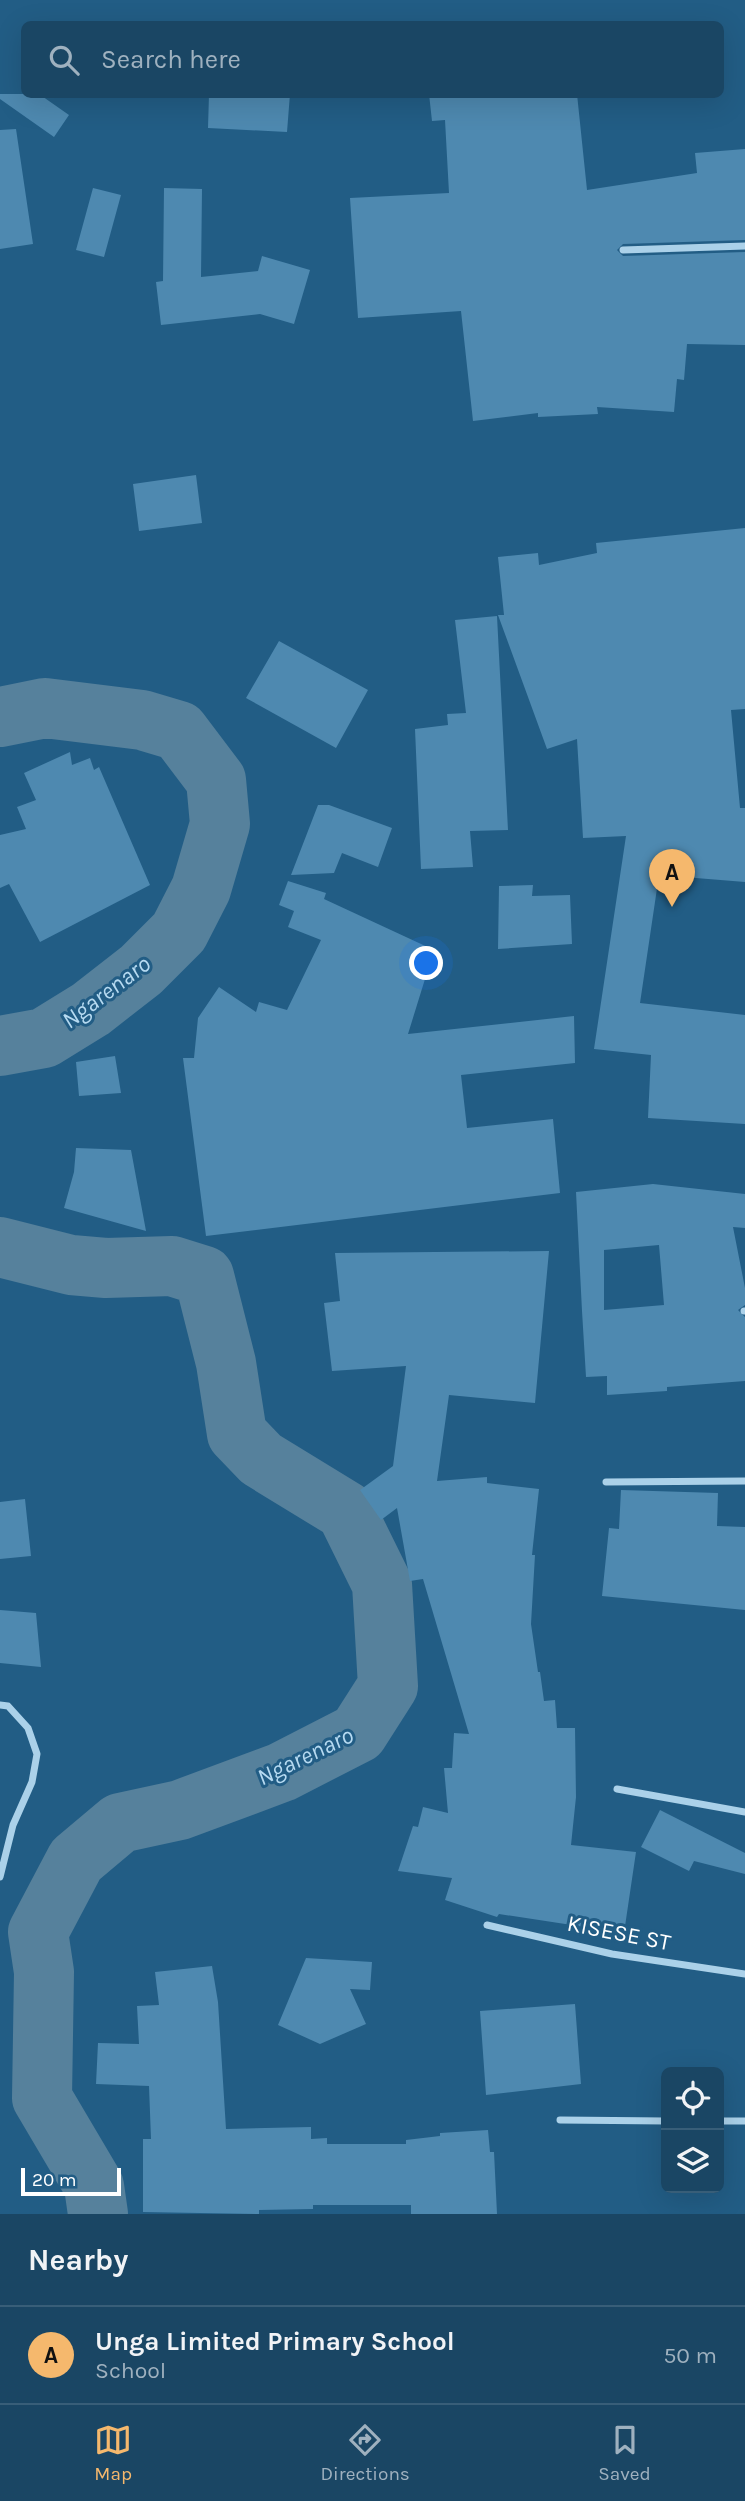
<!DOCTYPE html>
<style>
body{margin:0;font-family:Karla,sans-serif;background:#234d6a;color:#f1f3f6}
.controls{position:absolute;right:21px;bottom:21px;display:grid;overflow:hidden;border-radius:10px;box-shadow:0 7px 28px #0002}
.controls button{width:63px;height:63px;display:grid;place-items:center;padding:0;border:0;border-bottom:2px solid #385e78;background:#1a4664;color:#f1f3f6;font:35px sans-serif}
.scale{position:absolute;left:21px;bottom:18px;width:100px;box-sizing:border-box;padding-left:7px;border:4px solid #fff;border-top:0;font-size:19px;line-height:24px;white-space:nowrap;color:#fff;-webkit-text-stroke:5px #225d85;paint-order:stroke}
.you{position:absolute;left:427px;top:964px;width:24px;height:24px;margin:-18px;border:5px solid #fff;border-radius:50%;background:#1a73e8;box-shadow:0 0 0 10px #1a73e833}
.badge{display:grid;place-items:center;width:46px;height:46px;border-radius:50%;background:#f5b86d;color:#111;font-size:23px;font-weight:700}
.pin{position:absolute;translate:-50% -58px;filter:drop-shadow(0 2px 4px #0008)}
.pin::after{content:'';position:absolute;top:37px;width:24px;height:21px;background:inherit;clip-path:polygon(0 0,100% 0,50% 100%)}
.list{margin:0;padding:0;list-style:none}
h2{display:flex;justify-content:space-between;align-items:center;height:91px;margin:0;padding:0 28px;font-size:30px}
h2 small{font-size:23px;font-weight:400;color:#9fb1bf}
.list li{display:grid;grid-template-columns:46px 1fr auto;gap:21px;align-items:center;box-sizing:border-box;height:98px;padding:0 28px;border-top:2px solid #385e78}
.list b{display:block;font-size:26px;white-space:nowrap}
.list p{margin:0;font-size:23px;white-space:nowrap;color:#9fb1bf}
.list em{font-size:23px;font-style:normal;color:#9fb1bf}
.icon{flex:none;width:38px;height:38px;fill:none;stroke:currentColor;stroke-width:2;stroke-linecap:round;stroke-linejoin:round}
.map{position:relative;flex:none;width:745px;height:2214px;overflow:hidden}
.search{position:absolute;background:#1a4664;box-shadow:0 7px 28px #0002;left:21px;right:21px;top:21px;height:77px;display:flex;align-items:center;gap:18px;box-sizing:border-box;padding:0 24px;border-radius:10px;color:#9fb1bf;font-size:26px}
.sheet{height:189px;background:#1a4664}
nav{display:flex;justify-content:space-around;align-items:center;box-sizing:border-box;height:98px;border-top:2px solid #385e78;background:#1a4664;font-size:19px;color:#9fb1bf}
nav a{display:grid;justify-items:center;gap:4px}
nav .on{color:#f5b86d}
.map>svg:first-child{display:block}
.lines{fill:none;stroke-linecap:round;stroke-linejoin:round}
.river{stroke:#56819c;stroke-width:60}
.building{fill:#4e89b0;fill-rule:evenodd}
.minor{stroke:#abd1e9;stroke-width:7}
.labels{text-anchor:middle;dominant-baseline:central;stroke-width:6;stroke-linejoin:round;paint-order:stroke}
.street-label{font-size:23px;fill:#fff;stroke:#225d85}
.water-label{font-size:24px;font-style:italic;fill:#b6daf1;stroke:#225d85}
</style>
<div class="map">
<svg width="745" height="2214" viewBox="0 0 745 2214">
<rect width="100%" height="100%" fill="#225d85"/>
<g class="lines">
<!-- river -->
<path class="river" d="M0 717 45 708 142 720 179 731 216 780 220 824 201 889 179 932 141 970 91 1009 44 1038 0 1046
M0 1247 71 1265 106 1268 172 1266 204 1276 226 1363 237 1434 261 1459 346 1511 382 1584 388 1686 358 1733 282 1772 180 1810 120 1823 76 1860 38 1932 44 1972 42 2098 94 2186 98 2214"/>
</g>
<!-- building -->
<path class="building" d="M0 94H39L69 115 54 137 0 99Z
M209 94H290L287 132 208 128Z
M429 94H577L587 190 697 173 695 153 745 149V240L623 244 617 250 623 256 745 252V345L687 344 684 380 677 379 674 412 597 407 598 414 538 417V413L473 421 461 311 358 318 350 198 449 193 445 120 432 121Z
M16 129 33 244 0 249V130Z
M93 188 121 195 104 257 76 250Z
M164 188 202 189 201 277 258 271 262 256 310 270 294 324 260 314 161 325 156 282 163 281Z
M196 475 202 523 139 531 133 484Z
M745 528V709L731 710 740 808H745V882L659 875 640 1003 745 1015V1124L648 1118 651 1055 594 1049 626 836 583 838 577 739 547 749 498 615H504L498 557 538 553 539 565 597 553 596 543Z
M497 616 508 830 470 831 473 867 421 869 415 729 448 725 447 714 466 713 455 620Z
M279 641 368 690 336 748 246 698Z
M70 752 72 765 90 758 94 770 99 767 150 885 40 942 9 884 0 888V835L26 829 17 807 36 800 24 773Z
M318 805H329L392 828 378 867 342 853 334 873 291 875Z
M288 881 326 893 324 899 434 950 408 1034 574 1016 575 1063 461 1075 467 1128 553 1119 560 1193 206 1236 183 1058H194L198 1018 219 987 256 1012 259 1002 287 1010 321 940 288 927 294 911 279 905Z
M533 885 532 896 570 895 572 944 498 949 499 886Z
M115 1056 121 1093 79 1096 76 1062Z
M76 1148 131 1150 146 1231 64 1208 74 1172Z
M653 1184 745 1194V1228L733 1227 745 1288V1305L738 1310 745 1317V1381L667 1387V1391L607 1395V1376L586 1377 582 1311H592H582L576 1192ZM659 1245 664 1305 604 1310V1250Z
M549 1251 535 1403 449 1395 437 1481 487 1477V1483L539 1489 532 1555H535L531 1624 538 1672H540L544 1701 555 1700 557 1728H575L576 1797 571 1845 636 1852 624 1933 499 1914 497 1917 445 1900 452 1878 398 1871 413 1826 418 1827 423 1807 448 1813 444 1768H452L454 1733 469 1734 423 1579 410 1581 397 1508 381 1520 360 1490 393 1466 406 1366 332 1371 324 1303 340 1301 335 1253Z
M621 1490 718 1493 717 1526 745 1527V1610L602 1596 609 1528 619 1529Z
M25 1499 31 1556 0 1559V1502Z
M0 1610 36 1613 41 1667 0 1663Z
M660 1810 745 1853V1874L694 1861 689 1871 641 1847Z
M306 1958 372 1962 370 1990 350 1989 366 2024 320 2044 278 2025Z
M212 1966 218 2002 226 2129 311 2127V2139L327 2138V2144H406V2140L440 2136V2133L488 2130 490 2152H494L497 2214H411V2205H313V2209L259 2210V2214L143 2212V2139H151L149 2086 96 2084 98 2043 139 2044 137 2006 159 2005 155 1972Z
M575 2004 581 2084 486 2095 480 2011Z"/>
<g class="lines">
<!-- minor -->
<path class="minor" d="M623 250 745 246
M744 1311H745
M606 1482 745 1481
M0 1705 8 1706 28 1728 37 1754 32 1782 13 1825 0 1877
M617 1789 745 1812
M487 1925 612 1954 745 1974
M560 2120 666 2121
M719 2121H745"/>
</g>
<g class="labels">
<!-- street labels -->
<g class="street-label">
<text transform="translate(619 1933) rotate(11)">KISESE ST</text>
</g>
<!-- water labels -->
<g class="water-label">
<text transform="translate(106 992) rotate(-37)">Ngarenaro</text>
<text transform="translate(305 1756) rotate(-26)">Ngarenaro</text>
</g>
</g>
</svg>
<div class="controls">
<button><svg class="icon" aria-label="locate" viewBox="0 0 24 24"><circle cx="12" cy="12" r="6"/><path d="M12 2v4M12 18v4M2 12h4M18 12h4"/></svg></button>
<button><svg class="icon" aria-label="layers" viewBox="0 0 24 24"><path d="M12 4l9 5-9 5-9-5zM3 14l9 5 9-5"/></svg></button>
</div>
<div class="scale">20 m</div>
<div class="you"></div>
<div class="pin badge" style="left:672px;top:907px">A</div>
<div class="search"><svg class="icon" aria-label="search" viewBox="0 0 24 24"><circle cx="10" cy="10" r="6"/><path d="M15 15l6 6"/></svg>Search here</div>
</div>
<section class="sheet">
<h2>Nearby<small></small></h2>
<ul class="list">
<li><span class="badge">A</span><div><b>Unga Limited Primary School</b><p>School</p></div><em>50 m</em></li>
</ul>
</section>
<nav>
<a class="on"><svg class="icon" aria-label="map" viewBox="0 0 24 24"><path d="M3 6l6-2 6 2 6-2v14l-6 2-6-2-6 2zM9 4v14M15 6v14"/></svg>Map</a>
<a><svg class="icon" aria-label="directions" viewBox="0 0 24 24"><path d="M12 3l9 9-9 9-9-9zM9 14v-3h6M13 9l2 2-2 2"/></svg>Directions</a>
<a><svg class="icon" aria-label="saved" viewBox="0 0 24 24"><path d="M7 4h10v16l-5-4-5 4z"/></svg>Saved</a>
</nav>
